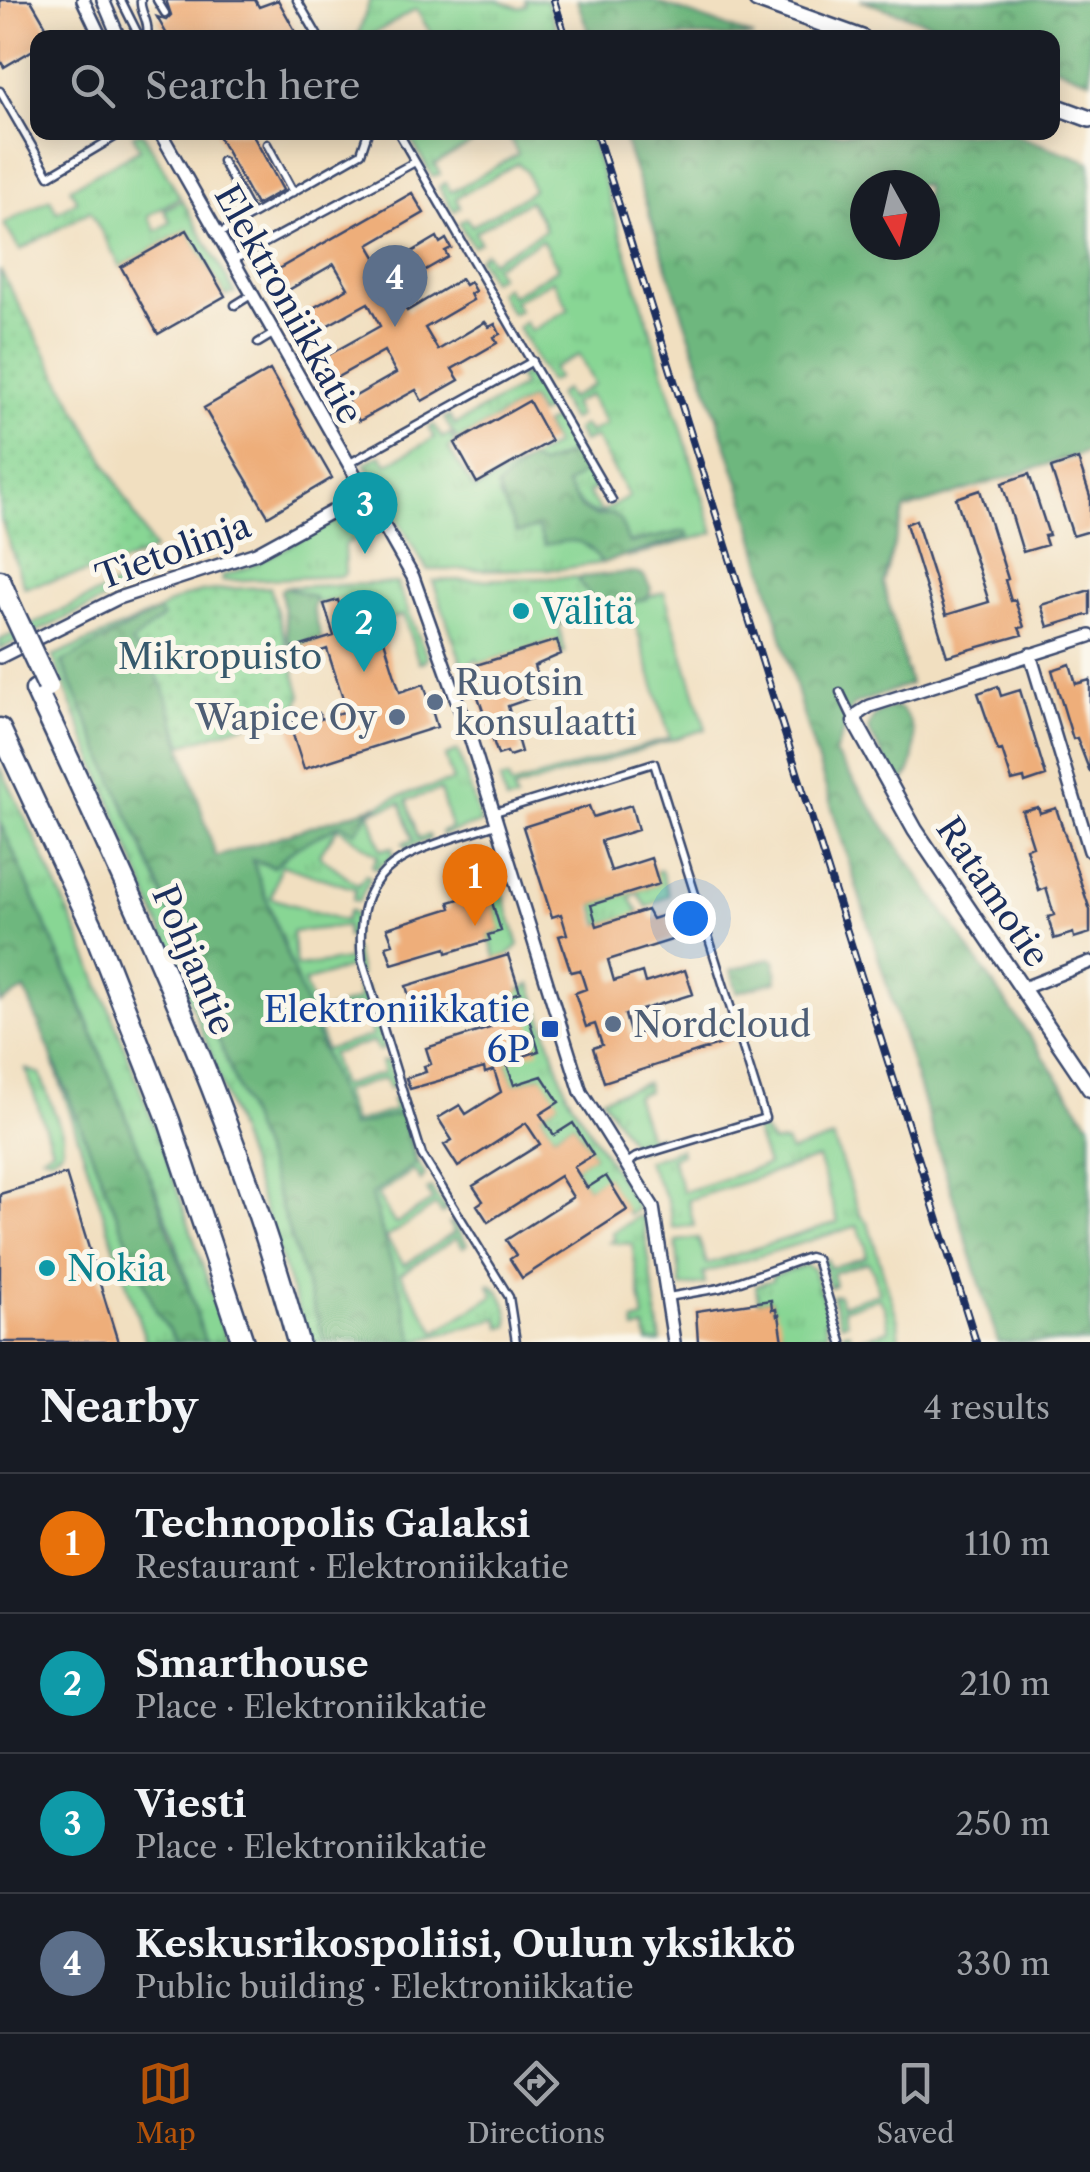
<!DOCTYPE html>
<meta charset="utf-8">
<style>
body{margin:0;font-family:"Libre Caslon Text",serif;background:#242831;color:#f1f3f6}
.compass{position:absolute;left:850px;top:170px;width:90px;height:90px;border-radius:50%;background:#171b24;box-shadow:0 5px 25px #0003;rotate:172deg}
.you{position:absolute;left:690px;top:918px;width:35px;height:35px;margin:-25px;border:8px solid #fff;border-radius:50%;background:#1a73e8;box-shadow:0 0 0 15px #1a73e833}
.badge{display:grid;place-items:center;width:65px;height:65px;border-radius:50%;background:#b45309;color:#fff;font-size:32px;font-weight:700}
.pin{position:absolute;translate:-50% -82px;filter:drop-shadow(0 2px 5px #0008)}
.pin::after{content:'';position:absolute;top:52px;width:35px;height:30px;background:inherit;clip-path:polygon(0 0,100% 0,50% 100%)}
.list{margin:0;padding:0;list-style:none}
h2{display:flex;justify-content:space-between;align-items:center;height:130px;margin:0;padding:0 40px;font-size:42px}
h2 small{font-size:32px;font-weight:400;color:#9ea1a6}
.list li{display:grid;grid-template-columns:65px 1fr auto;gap:30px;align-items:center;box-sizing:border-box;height:140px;padding:0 40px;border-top:2px solid #363941}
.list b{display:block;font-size:38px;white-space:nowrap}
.list p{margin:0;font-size:32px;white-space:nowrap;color:#9ea1a6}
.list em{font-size:32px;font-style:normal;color:#9ea1a6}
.icon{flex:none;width:55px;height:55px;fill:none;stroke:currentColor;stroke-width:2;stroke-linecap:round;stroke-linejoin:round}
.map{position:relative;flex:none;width:1090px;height:1342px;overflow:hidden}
.search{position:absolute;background:#171b24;box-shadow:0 5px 25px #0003;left:30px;right:30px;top:30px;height:110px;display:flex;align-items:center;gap:25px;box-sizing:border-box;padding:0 35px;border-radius:20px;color:#9ea1a6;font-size:38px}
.sheet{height:690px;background:#171b24}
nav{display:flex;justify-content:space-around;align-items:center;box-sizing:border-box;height:140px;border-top:2px solid #363941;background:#171b24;font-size:28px;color:#9ea1a6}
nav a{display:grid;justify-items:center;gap:5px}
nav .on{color:#b45309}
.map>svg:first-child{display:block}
.grass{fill:url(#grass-tufts);stroke:#528279;stroke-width:2.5}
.forest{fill:url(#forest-crowns);stroke:#44736e;stroke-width:2.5;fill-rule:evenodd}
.park{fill:url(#park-dots);stroke:#528279;stroke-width:2.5}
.building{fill:#eeae7a}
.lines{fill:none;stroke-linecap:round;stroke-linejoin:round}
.service-casing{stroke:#3b496d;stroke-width:11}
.minor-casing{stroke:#3b496d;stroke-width:16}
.tertiary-casing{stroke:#3b496d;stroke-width:19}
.secondary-casing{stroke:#3b496d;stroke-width:20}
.motorway-casing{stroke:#3b496d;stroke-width:25}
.service{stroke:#fff;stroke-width:6}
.minor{stroke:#fff;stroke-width:11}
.tertiary{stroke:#fff;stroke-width:14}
.secondary{stroke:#fff;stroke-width:15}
.motorway{stroke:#fff;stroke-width:20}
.rail-casing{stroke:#1b2f5e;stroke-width:8}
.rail{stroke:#fbf7ec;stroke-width:4;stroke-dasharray:11;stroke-linecap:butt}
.motorway-bridge-casing{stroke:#3b496d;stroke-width:25;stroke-linecap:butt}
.motorway-bridge{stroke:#fff;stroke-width:20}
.culture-dot{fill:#0f9aa8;stroke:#fbf7ec;stroke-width:4}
.service-dot{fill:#5c6f8a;stroke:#fbf7ec;stroke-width:4}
.transit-dot{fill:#1a4fb4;stroke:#fbf7ec;stroke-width:4}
.labels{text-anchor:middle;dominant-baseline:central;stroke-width:10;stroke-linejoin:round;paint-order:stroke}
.street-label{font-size:35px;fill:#1b2f5e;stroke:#fbf7ec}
.culture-label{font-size:35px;fill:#0d838f;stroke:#fbf7ec;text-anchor:start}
.park-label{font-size:35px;fill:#36596c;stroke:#fbf7ec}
.service-label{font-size:35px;fill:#4e5e75;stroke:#fbf7ec;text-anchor:start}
.transit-label{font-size:35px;fill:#164399;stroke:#fbf7ec;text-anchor:end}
</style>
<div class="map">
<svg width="1090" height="1342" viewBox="0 0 1090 1342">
<defs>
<pattern id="grass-tufts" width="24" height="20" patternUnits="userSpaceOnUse" patternTransform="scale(2.5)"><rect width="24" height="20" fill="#88d694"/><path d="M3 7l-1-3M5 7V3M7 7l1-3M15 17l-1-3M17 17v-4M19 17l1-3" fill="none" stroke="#75b882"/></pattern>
<pattern id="forest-crowns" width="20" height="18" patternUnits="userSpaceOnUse" patternTransform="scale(2.5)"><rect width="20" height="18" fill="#6eb77e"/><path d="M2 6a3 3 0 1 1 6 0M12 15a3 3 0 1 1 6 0" fill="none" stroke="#5a956a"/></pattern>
<pattern id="park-dots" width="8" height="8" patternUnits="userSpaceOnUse" patternTransform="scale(2.5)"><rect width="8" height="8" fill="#88d694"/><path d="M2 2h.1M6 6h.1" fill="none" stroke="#75b882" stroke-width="1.8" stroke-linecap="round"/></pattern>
</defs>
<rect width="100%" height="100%" fill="#fbf7ec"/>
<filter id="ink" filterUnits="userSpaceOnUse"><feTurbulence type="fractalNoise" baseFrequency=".01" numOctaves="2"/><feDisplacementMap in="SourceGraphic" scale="20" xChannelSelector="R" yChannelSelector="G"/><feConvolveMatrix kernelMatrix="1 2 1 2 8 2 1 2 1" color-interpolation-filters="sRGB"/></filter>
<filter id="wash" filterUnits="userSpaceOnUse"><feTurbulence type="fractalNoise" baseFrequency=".0048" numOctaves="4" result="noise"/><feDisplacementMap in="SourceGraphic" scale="40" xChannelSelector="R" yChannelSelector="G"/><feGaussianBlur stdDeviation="2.25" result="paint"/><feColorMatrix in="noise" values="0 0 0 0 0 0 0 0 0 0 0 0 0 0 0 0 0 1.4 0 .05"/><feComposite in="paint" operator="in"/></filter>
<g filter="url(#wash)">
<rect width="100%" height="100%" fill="#f1dfc0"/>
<!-- grass -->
<path class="grass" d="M370 0H498L519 8 526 5 525 0H547L559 37H466L461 30 446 37H433L416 9 368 37 357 38Z
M424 132H490V133L435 164 440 174 433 177 407 133H415L417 136Z
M138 133H143L180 197 148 216 156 231 171 222 164 210 182 200 235 293 225 296 187 230 121 267 90 211 20 250 4 224 50 199 57 212 77 201 70 188 140 149 133 135Z
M507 133H589L714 533 626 558 688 537 686 531 628 543 611 514C586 517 579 504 566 485L587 470 597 487 588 493 601 512 629 497 595 437 583 442 576 430 583 425 589 433 606 424 589 395 572 404 578 416 571 420 557 395 564 390 569 399 594 384 579 355 552 369 557 378 549 382 518 327 525 322 531 331 569 309 553 280 514 301 519 310 512 314 498 292 505 287 511 296 558 268 542 240 494 266 499 276 491 280 478 258 485 252 491 261 545 230 541 219 529 201 475 232 480 242 473 246 459 223 466 218 472 226 526 195 533 190 526 171 518 163 456 198 460 207 454 211 439 187 445 183 451 192 518 154Z
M522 374 536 380 551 407 539 415 530 399 459 440 456 438 444 418 449 416 455 425 523 386 518 376Z
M557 417 576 451 539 466 498 495 509 512 516 533 538 528 545 544C575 539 584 536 602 563L559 569 427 570 365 463 381 455 387 464 434 438 429 428 434 425 442 438 450 434 455 442 448 448 475 490 555 445 544 425Z
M344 517 358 520 369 532 344 545 345 573 342 576 222 581V576L249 567Z
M167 568V571L0 649V640L111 587Z
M582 577 579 582 590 595 589 601 561 615 558 620 565 652 561 654 556 640 479 664 477 659 463 667 433 581Z
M397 583 427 657 425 661 419 663 403 615 382 622 376 603 352 599 316 603 314 597 285 587Z
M664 592 706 729 513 790 516 800 506 802 500 780 508 778 511 786 670 738 629 603Z
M158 611 62 663 158 883 266 1162 325 1342H309L211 1054 53 657Z
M458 751 481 823 442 835 441 832 451 828 440 790 407 800 418 838 429 835 430 839 406 848 403 843 413 840 401 803 370 812 381 850 392 847 393 856 376 869 372 866 378 856 338 827 319 855 358 885 366 875 370 878 359 901 353 900 356 889 281 865 271 898 345 921 350 910 355 913 353 936 347 937 346 926 292 932 296 966 349 960V948L355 951 360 975 354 977 351 967 304 982 315 1014 360 999 357 988H366L372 1012 366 1014 362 1004 316 1018 325 1050 372 1036 369 1025 377 1024 384 1049 378 1051 374 1041 331 1054 341 1086 384 1073 381 1062 388 1061 395 1087 389 1088 385 1078 343 1091 353 1123 395 1110 392 1099 399 1097 418 1164 425 1175 421 1181 414 1170 377 1195 395 1224 433 1200 427 1190 431 1188 446 1210 442 1214 436 1205 386 1238 404 1265 454 1233 449 1224 452 1222 467 1244 463 1247 456 1238 400 1274 436 1332 494 1295 489 1285 491 1284C504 1293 509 1310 509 1326L502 1328 498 1318 415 1342 371 1194 401 1114 351 1128 252 859 273 867 295 848 341 824 355 832C374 796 416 792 453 781L445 756Z
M0 767C93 951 166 1145 227 1342H205L174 1236 78 996 0 822Z
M491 854 519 945 508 955 496 959 488 935 501 931 490 896 477 900 475 894 456 900 445 868Z
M661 870 669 895 647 907 638 893 630 898 639 912 626 920 625 917 600 925 594 904 658 884 655 872Z
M531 984 567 1094 638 1208 629 1215 606 1177 587 1188 574 1167 593 1155 573 1123 554 1135 540 1114 558 1102 541 1076 514 1085 506 1062 528 1016 515 1020 508 996Z
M50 1052 157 1313 177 1342H146Z
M26 1069 40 1074 63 1135 62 1150 51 1157 42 1155 52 1149Z
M646 1083 648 1091 635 1096 649 1138 659 1135 660 1138 640 1145 642 1150 637 1151 602 1098Z
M754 1127 763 1130 772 1143 786 1142 790 1152 833 1138 860 1215 868 1223 898 1321 900 1342H846L843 1333 849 1331 853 1341 889 1330 885 1308 879 1298 843 1309 847 1322 841 1324 832 1296 838 1295 842 1305 878 1293 874 1273 868 1262 832 1273 835 1285 830 1287 822 1261 827 1259 830 1268 866 1257V1246L857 1226 703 1273 705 1284 681 1287 676 1241 698 1238 707 1264 838 1222 818 1158 688 1200 694 1226 673 1228 668 1201 646 1161 680 1149 681 1154 671 1158 683 1192 767 1165Z
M639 1216 643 1218 661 1342H648L645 1328 635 1330 634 1322 644 1319 632 1244 610 1242 615 1239 612 1233Z
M806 1265 813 1269 829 1318 824 1321 828 1334 783 1339C780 1322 773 1313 771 1300L758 1302 756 1285 772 1280V1276Z"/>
<!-- forest -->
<path class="forest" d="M577 0H652L754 37H590Z
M860 0H1090V80L1053 66 1052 38 972 37Z
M622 133H1010L1090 162V451L904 510 883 583 910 684 853 705 835 754 1090 1124V1342H998L802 711 744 497ZM865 185H925V245H865Z
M576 451 587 470 566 485 582 509 596 516 611 514 620 520 629 543 686 531 689 536 602 563C584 536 575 539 544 545L538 528 516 533 497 487 529 459 540 466Z
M632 572 644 576 651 589 648 598 557 625 561 615 589 601 590 595 578 581 582 577Z
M285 587 315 597 313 609 322 639 291 649 287 636 281 590Z
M159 611 163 617 132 644 152 665 164 689 216 857 379 805 365 814V820L355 832 341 824 295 848 273 867 252 860 351 1127 401 1113 416 1164 371 1195 415 1342H325L266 1162 158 883 62 662Z
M897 707C920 720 919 765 903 782L897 780 868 730C871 714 883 709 897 707Z
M0 822C76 993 152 1163 205 1342H177L157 1313 25 990 0 1003Z
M770 958 775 961 777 981 737 992 731 970Z"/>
<!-- park -->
<path class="park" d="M0 270 154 550 118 565 24 587 0 516Z
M270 587 301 696 296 708 183 745 164 689 152 665 131 643 163 617 158 611C191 586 230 589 270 587Z"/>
<g id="blocks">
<!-- building -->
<path class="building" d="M0 0H31L53 38H38V47L4 67 0 60Z
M166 0H255L259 7 278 0 299 38H169L157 17 166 20 171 15Z
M216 132H251L283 190 256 205Z
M412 193 424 213 369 245 383 269 437 237 440 243 446 239 451 248 445 251 448 257 394 288 407 311 461 279 465 285 470 282 475 291 470 294 473 300 425 328 438 350 485 322 489 327 495 324 500 334 494 337 497 343 452 369 459 380 422 401 416 390 359 421 356 416 350 419 344 409 350 406 347 401 396 373 384 351 334 379 331 373 326 376 320 367 326 364 323 358 380 326 368 303 310 335 307 330 301 333 296 324 302 321 299 316 348 288 334 264 285 292 273 272Z
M187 230 225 296 158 334 121 267Z
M270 370 332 478 268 516 204 408Z
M529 401 551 441 477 483 455 443Z
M1078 459 1090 496V531L1073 536 1051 468Z
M1029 474 1049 535 1044 536 1047 545 1023 552 1002 483Z
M980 490 1008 579 1005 580 1011 601 1015 600 1024 627 1019 628 1022 635 947 656 906 524 916 520 946 615 989 602 956 498Z
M1090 590V614L1048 627 1041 605Z
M338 600 342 615 373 605 400 692 424 684 437 727 304 769 289 722 319 713 321 719 347 711 327 649 297 659 294 648 334 636 324 604Z
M557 640 561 654 534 666 543 694 508 706 521 752 509 756 507 752 498 755 472 679 473 666Z
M1070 664 1076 684 1090 680V772L1077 738 1073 739 1052 670Z
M998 686 1001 696 1020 690 1046 776 1025 783 1024 778 1012 781 1002 750 998 751 978 693Z
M631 805 638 830 601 841 611 871 651 858 659 884 591 905 597 926 647 910 652 919 667 914 675 939 608 960 614 981 642 972 645 983 685 970 693 994 625 1015 631 1036 660 1027 663 1038 724 1019 731 1041 604 1082 593 1048 602 1045 595 1024 586 1027 575 993 586 989 580 970 571 972 559 936 567 934 561 914 552 917 523 827 589 806 593 817Z
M1038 807 1040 813 1056 808 1090 910V933L1074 938 1073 933 1054 939 1048 917 1054 915 1046 888 1039 891 1026 848 1033 846 1022 811Z
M475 894 477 900 490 896 501 931 488 935 490 940 447 953 446 948 392 964 386 946 393 944 387 928 451 908 449 902Z
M508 955 520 992 508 996 515 1020 528 1016 539 1051 506 1062 514 1085 542 1076 559 1102 540 1114 554 1135 573 1123 593 1155 574 1167 587 1188 606 1176 627 1210 522 1278 510 1259 516 1255 506 1240 573 1197 560 1176 488 1222 477 1205 483 1201 473 1186 540 1144 526 1123 458 1167 444 1145 452 1140 438 1118 460 1105 466 1114 501 1092 494 1070 485 1073 484 1068 410 1089 406 1078 426 1072 424 1066 431 1064 426 1048 490 1028 483 1007 466 1012 464 1007 411 1024 405 1005 411 1003 406 986Z
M66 1174 118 1342H0V1194Z
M771 1300 772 1310 776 1309 777 1316 779 1315 783 1342H698L696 1311Z"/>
</g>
</g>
<g filter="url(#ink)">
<use href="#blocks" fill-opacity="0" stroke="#3b496d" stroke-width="2.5"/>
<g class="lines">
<!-- service casing -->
<g class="service-casing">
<path id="service" d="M121 0 140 38
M141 0C139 12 150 19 147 38
M157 0 165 13
M297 0 319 38
M0 91 49 176 123 132
M398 132 612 500
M267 144 293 192
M222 161 252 215
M217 235 361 153 368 132
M232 261 415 162
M235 305 251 295
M258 343 273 334
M348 464 533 361
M840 692 854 721
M495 812 654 763 765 1118 636 1157 627 1163
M496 824C417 852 351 855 362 960L422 1155 509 1297 516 1342
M668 1297 720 1288 809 1257 816 1259 842 1342"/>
</g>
<!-- minor casing -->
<g class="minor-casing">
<path id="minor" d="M83 0 101 38
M103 0 119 38
M160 132 413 577 471 740 581 1092 653 1207 674 1342
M1030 654 1090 851
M0 657 118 598 256 553 364 494
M855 722 859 713 870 706 1090 636
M1021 989 1090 962"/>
</g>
<!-- tertiary casing -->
<g class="tertiary-casing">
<path id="tertiary" d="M855 722 915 830 1090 1089"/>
</g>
<!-- secondary casing -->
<g class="secondary-casing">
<path id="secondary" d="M757 0 862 38
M1052 105 1090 119"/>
</g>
<!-- motorway casing -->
<g class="motorway-casing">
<path id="motorway" d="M0 581 11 607
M36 690C135 902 236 1116 298 1342
M0 729 94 930 169 1121 243 1342"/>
</g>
<!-- service -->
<use href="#service" class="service"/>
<!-- minor -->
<use href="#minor" class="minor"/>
<!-- tertiary -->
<use href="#tertiary" class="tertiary"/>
<!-- secondary -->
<use href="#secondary" class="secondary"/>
<!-- motorway -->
<use href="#motorway" class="motorway"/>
<!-- rail casing -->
<g class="rail-casing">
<path id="rail" d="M554 0 566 38
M596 132 976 1342"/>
</g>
<!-- rail -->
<use href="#rail" class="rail"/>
<!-- motorway-bridge casing -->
<g class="motorway-bridge-casing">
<path id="motorway-bridge" d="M11 607 48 686"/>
</g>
<!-- motorway-bridge -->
<use href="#motorway-bridge" class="motorway-bridge"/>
</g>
</g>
<!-- markers -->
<g class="culture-dot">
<circle cx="521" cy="611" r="10"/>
<circle cx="47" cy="1268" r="10"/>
</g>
<g class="service-dot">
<circle cx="435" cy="702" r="10"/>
<circle cx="397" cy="717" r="10"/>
<circle cx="613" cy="1024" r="10"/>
</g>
<rect class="transit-dot" x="540" y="1019" width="20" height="20" rx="5"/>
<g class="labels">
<!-- street labels -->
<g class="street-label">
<text transform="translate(289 304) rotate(61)">Elektroniikkatie</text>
<text transform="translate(173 551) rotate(-20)">Tietolinja</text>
<text transform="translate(993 892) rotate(56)">Ratamotie</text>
<text transform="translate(194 960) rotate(67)">Pohjantie</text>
</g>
<!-- culture labels -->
<g class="culture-label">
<text x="541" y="611">Välitä</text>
<text x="67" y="1268">Nokia</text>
</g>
<!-- park labels -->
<g class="park-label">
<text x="220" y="656">Mikropuisto</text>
</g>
<!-- service labels -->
<g class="service-label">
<text x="455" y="682">Ruotsin<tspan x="455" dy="40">konsulaatti</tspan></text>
<text x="377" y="717" text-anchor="end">Wapice Oy</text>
<text x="633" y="1024">Nordcloud</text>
</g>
<!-- transit labels -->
<g class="transit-label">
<text x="530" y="1009">Elektroniikkatie<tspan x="530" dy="40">6P</tspan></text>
</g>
</g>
</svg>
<svg class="compass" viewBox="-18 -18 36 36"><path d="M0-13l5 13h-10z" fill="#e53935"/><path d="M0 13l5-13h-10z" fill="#9ea1a6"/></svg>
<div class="you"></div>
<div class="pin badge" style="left:475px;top:926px;background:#e8710a">1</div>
<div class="pin badge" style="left:364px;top:672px;background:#0f9aa8">2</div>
<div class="pin badge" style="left:365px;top:554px;background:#0f9aa8">3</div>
<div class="pin badge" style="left:395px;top:327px;background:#5c6f8a">4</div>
<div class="search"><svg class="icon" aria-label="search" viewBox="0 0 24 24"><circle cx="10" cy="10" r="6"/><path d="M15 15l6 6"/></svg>Search here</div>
</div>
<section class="sheet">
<h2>Nearby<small>4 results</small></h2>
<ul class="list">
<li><span class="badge" style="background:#e8710a">1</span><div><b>Technopolis Galaksi</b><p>Restaurant · Elektroniikkatie</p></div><em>110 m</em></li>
<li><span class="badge" style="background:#0f9aa8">2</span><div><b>Smarthouse</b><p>Place · Elektroniikkatie</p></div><em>210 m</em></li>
<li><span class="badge" style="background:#0f9aa8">3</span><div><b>Viesti</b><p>Place · Elektroniikkatie</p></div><em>250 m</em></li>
<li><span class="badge" style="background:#5c6f8a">4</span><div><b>Keskusrikospoliisi, Oulun yksikkö</b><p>Public building · Elektroniikkatie</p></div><em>330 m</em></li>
</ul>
</section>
<nav>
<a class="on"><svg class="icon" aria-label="map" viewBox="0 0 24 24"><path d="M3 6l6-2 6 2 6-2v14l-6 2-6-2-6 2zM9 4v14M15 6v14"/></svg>Map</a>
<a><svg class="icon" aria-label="directions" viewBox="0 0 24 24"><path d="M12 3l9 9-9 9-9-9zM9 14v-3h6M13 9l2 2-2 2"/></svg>Directions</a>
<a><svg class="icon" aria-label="saved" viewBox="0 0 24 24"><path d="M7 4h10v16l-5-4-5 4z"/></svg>Saved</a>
</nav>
